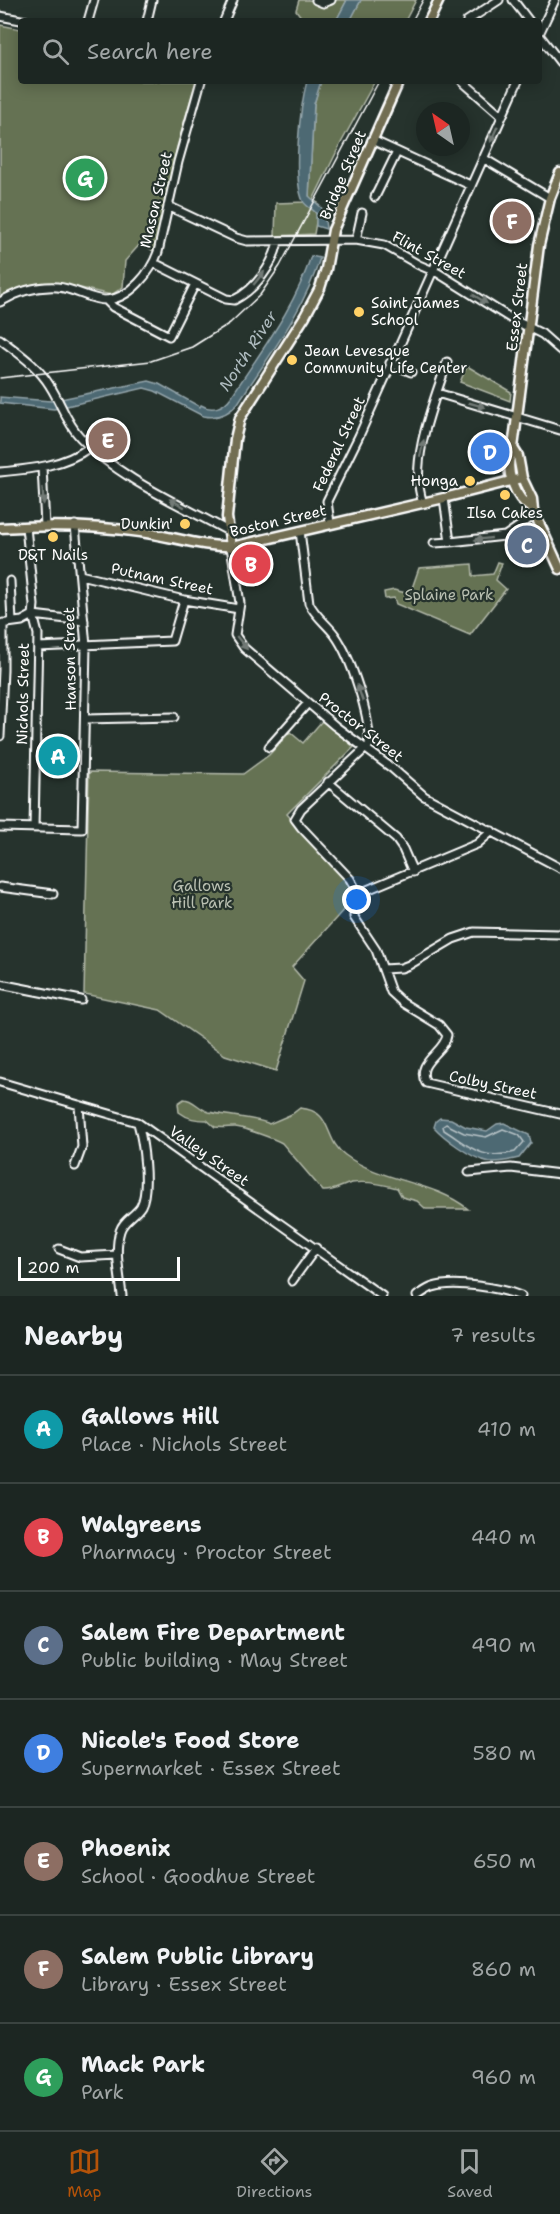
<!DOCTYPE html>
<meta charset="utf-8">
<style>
body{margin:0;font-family:"Shantell Sans",sans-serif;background:#29322f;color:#f1f3f6}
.compass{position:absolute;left:416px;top:102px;width:54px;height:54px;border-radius:50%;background:#1c2622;box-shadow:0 3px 15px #0003;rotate:326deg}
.scale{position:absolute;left:18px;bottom:15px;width:162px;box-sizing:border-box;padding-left:6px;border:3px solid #fff;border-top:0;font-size:16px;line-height:21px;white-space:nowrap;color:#fff;-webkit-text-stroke:4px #26332d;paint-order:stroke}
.you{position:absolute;left:357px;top:900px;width:21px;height:21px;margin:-15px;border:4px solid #fff;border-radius:50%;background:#1a73e8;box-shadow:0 0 0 9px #1a73e833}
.badge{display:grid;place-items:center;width:39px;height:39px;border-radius:50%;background:#b45309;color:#fff;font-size:20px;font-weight:700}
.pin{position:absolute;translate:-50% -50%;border:3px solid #fff;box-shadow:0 2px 6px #0006}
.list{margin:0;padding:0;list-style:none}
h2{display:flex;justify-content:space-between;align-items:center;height:78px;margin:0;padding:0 24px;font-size:26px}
h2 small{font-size:20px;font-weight:400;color:#a0a5a5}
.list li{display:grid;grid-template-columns:39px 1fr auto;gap:18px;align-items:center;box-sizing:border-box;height:108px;padding:0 24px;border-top:2px solid #3a4340}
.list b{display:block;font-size:22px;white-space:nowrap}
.list p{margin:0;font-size:20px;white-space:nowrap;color:#a0a5a5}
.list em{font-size:20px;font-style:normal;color:#a0a5a5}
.icon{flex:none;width:33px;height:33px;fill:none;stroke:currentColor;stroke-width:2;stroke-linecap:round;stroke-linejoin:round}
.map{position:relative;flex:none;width:560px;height:1296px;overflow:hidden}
.search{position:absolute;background:#1c2622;box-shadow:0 3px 15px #0003;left:18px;right:18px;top:18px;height:66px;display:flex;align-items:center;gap:15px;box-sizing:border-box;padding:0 21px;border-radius:6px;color:#a0a5a5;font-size:22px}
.sheet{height:834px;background:#1c2622}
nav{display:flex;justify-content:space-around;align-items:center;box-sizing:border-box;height:84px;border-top:2px solid #3a4340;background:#1c2622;font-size:16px;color:#a0a5a5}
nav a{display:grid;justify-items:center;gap:3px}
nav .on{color:#b45309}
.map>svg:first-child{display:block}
.green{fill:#657253;stroke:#b2b8a9;stroke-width:1.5}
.water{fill:#4d6973;stroke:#94a5ab;stroke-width:1.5}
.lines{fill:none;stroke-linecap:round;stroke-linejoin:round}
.shore{stroke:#b8c3c7;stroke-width:1.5}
.minor-casing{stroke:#fff;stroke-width:11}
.major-casing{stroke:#fff;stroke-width:13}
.minor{stroke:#26332d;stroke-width:7}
.major{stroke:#726e52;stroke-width:8}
.rail{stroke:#fff;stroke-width:1.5}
.oneway{fill:#727a76}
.poi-dot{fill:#ffd166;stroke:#26332d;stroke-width:2}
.labels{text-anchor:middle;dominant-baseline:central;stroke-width:4.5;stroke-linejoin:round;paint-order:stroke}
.street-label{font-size:15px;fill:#fff;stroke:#26332d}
.poi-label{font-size:15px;fill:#fff;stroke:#26332d;text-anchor:start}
.park-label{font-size:15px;fill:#bac0b2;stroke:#26332d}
.water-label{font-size:16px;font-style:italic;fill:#afbcc0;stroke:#26332d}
</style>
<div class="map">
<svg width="560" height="1296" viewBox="0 0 560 1296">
<rect width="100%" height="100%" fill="#26332d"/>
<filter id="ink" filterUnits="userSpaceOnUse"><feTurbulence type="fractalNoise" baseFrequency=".0167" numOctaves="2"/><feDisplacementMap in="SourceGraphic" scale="12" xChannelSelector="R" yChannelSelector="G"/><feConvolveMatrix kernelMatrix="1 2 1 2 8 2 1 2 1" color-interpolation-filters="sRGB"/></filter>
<g filter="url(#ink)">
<!-- green -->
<path class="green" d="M299 0H347L336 21H304L296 10Z
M361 0H416L405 21H350Z
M0 25 21 29V81H196L177 147 155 252 141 243 125 261 123 287 111 295 59 283 15 292 0 300Z
M321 81H375L341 143 313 200 318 203 314 210 317 216 314 234 275 236 276 203 306 202 309 197 314 104Z
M467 366 511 392 510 401 460 382Z
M498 562 502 563 496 580 506 589 470 635 396 604 394 598 385 599 384 592 394 590 410 594 419 568 472 564 473 576 493 574Z
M322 721 354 747 287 814 350 885 347 906 292 967 304 981 276 1071 225 1055 160 1010 84 994 89 772 243 774 269 755 290 732 303 743Z
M184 1099C193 1099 199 1109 209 1112 221 1115 263 1119 269 1124L292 1114 300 1108C334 1111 323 1139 345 1155 381 1182 434 1181 468 1209H426L417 1201 402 1197 397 1188C383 1184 367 1181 352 1183 342 1185 334 1192 323 1191L282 1143C275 1139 242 1127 235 1127 228 1127 222 1128 215 1127L207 1120C196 1120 188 1119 179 1112L178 1103Z"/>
<!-- water -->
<path class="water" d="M347 0H361L350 21H336Z
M307 81H321L314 104 309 196 324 210 326 229 316 226V213C312 208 306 207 303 201 292 177 300 107 307 81Z
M311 256 320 258C304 311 268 357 238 403 229 414 218 419 203 416L155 391 144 388 54 409 0 403V397L51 401 149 381 159 384 200 407 201 405C212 412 224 407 231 397 260 352 295 308 311 256Z
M440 1118 451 1119 466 1127 487 1131 497 1124 504 1123 529 1135 531 1143 519 1158C509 1160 496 1164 486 1161 471 1158 444 1138 434 1127L436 1121Z"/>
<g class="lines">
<!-- shore -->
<path class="shore" d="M446 1124 464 1133 486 1137 503 1129 519 1135 524 1142 515 1152C481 1161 471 1147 444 1130L443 1126Z"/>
<!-- minor casing -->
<g class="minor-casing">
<path id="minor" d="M316 0 323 3 331 0
M513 0 529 21
M0 16 26 21
M88 21 94 0
M147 21 152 0
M224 21 233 0
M467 21 499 0
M539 34 555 0
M539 35 560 62
M462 81 502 116
M372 140 470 185
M483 158 550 198
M375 197 397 152
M168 206 236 238 247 241 356 240 384 245 419 265 438 273 510 318 542 334 560 350
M356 240 362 213
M154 263 226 299 234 300C256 289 273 265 278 242
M106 300 113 307 169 336 195 284
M0 302C17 292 38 286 57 287 74 288 90 300 106 300 130 299 151 272 158 252L178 162 201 81
M0 339C18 353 38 366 50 386 61 403 66 422 80 437 118 478 179 504 228 531
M390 363 411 372
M437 393 560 430
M42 467 45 526
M0 472C32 469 64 466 90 447
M444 498 450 542 505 536 535 515
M423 503C408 463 434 402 447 362
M330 523 327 501 359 436 518 81
M26 527 34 605 33 615 38 634 34 828
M300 531 309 603C315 616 327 624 335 635 351 657 371 718 369 745L301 809 295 819 301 827 350 879 355 888V895
M434 543 450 542
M231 547 240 603 235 635 244 648 335 726 393 769 424 796 560 868
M80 575 184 600 239 609
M10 581 12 622
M0 624 22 621 33 615 84 621
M38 647 172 641 184 600
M85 719 174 717
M0 736 3 670V623
M269 747 308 703
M328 782 396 839 403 849 413 872
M0 827 82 829 86 646 75 525
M492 831 477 844 355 895 354 917 376 950 391 992 403 1003 439 1025 447 1035C445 1053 414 1062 426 1083L560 1114
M0 887 53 894
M383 969 401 968 409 965 453 939 474 932 560 934
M0 984 81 1000
M0 1082 137 1122 382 1296
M75 1166 82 1147 79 1105
M469 1172 511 1168 560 1174
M59 1249 80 1257 117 1255
M292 1281 316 1248
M122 1296C120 1275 114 1251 120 1231 123 1220 135 1216 141 1206 150 1189 143 1141 138 1123
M417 1296C422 1293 427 1289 433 1287 454 1280 501 1288 521 1296"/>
</g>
<!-- major casing -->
<g class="major-casing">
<path id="major" d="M429 21 439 0
M513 448 518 456 522 478 532 499 533 510 560 569
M533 510C514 497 503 470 513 448L539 245 550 198 560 173
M0 528C47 525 93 525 140 532 172 536 203 548 236 546L444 498 522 478
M231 547 227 517 235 439 240 418 305 316 320 288 326 269 333 230 399 81"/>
</g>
<!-- minor -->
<use href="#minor" class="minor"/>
<!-- major -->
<use href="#major" class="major"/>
<!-- rail -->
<path class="rail" d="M412 21 423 0
M0 378 151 361 192 347 230 323 260 295 280 266 379 81"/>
</g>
<!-- one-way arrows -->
<defs><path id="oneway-solid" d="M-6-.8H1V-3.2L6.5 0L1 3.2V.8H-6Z" transform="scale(1.5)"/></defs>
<g class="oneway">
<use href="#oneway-solid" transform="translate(494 134) rotate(114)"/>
<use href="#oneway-solid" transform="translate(259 278) rotate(-51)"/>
<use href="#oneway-solid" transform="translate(480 299) rotate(32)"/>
<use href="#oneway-solid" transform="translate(477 405) rotate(16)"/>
<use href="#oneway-solid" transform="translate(422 448) rotate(-77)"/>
<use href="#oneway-solid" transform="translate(43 496) rotate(86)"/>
<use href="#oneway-solid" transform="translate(177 503) rotate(-151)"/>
<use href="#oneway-solid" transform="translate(483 539) rotate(174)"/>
<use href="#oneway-solid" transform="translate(242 643) rotate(51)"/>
<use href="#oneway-solid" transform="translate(360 693) rotate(-109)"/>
</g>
</g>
<!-- markers -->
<g class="poi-dot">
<circle cx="359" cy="312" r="6"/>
<circle cx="292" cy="360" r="6"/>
<circle cx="470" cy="481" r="6"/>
<circle cx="505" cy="495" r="6"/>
<circle cx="185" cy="524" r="6"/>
<circle cx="53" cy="537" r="6"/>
</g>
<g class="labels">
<!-- street labels -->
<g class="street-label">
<text transform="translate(343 175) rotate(-67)">Bridge Street</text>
<text transform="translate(156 200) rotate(-77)">Mason Street</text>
<text transform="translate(429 255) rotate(29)">Flint Street</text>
<text transform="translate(517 307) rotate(-83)">Essex Street</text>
<text transform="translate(339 444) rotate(-65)">Federal Street</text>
<text transform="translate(278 521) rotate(-13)">Boston Street</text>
<text transform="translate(162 579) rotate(12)">Putnam Street</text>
<text transform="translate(70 659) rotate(-91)">Hanson Street</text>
<text transform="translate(23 694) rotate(-89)">Nichols Street</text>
<text transform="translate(361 727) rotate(38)">Proctor Street</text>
<text transform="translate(493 1085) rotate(12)">Colby Street</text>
<text transform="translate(209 1156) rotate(35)">Valley Street</text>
</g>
<!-- poi labels -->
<g class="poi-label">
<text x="371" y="303">Saint James<tspan x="371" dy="17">School</tspan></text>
<text x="304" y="351">Jean Levesque<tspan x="304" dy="17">Community Life Center</tspan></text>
<text x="458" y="481" text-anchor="end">Honga</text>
<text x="505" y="513" text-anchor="middle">Ilsa Cakes</text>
<text x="173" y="524" text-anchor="end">Dunkin'</text>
<text x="53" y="555" text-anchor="middle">D&amp;T Nails</text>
</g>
<!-- park labels -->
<g class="park-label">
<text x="449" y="595">Splaine Park</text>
<text x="202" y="886">Gallows<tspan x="202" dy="17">Hill Park</tspan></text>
</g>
<!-- water labels -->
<g class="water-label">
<text transform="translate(248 351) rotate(-57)">North River</text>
</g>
</g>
</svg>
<svg class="compass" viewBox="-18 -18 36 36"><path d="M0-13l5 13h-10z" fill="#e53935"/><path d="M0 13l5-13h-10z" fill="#a0a5a5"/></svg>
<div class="scale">200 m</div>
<div class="you"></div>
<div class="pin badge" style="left:58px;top:756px;background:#0f9aa8">A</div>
<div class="pin badge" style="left:251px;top:564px;background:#e0444e">B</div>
<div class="pin badge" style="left:527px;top:545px;background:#5c6f8a">C</div>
<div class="pin badge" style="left:490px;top:452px;background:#3f7fe0">D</div>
<div class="pin badge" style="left:108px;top:440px;background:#8d6e63">E</div>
<div class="pin badge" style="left:512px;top:221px;background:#8d6e63">F</div>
<div class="pin badge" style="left:85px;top:178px;background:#2e9e5b">G</div>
<div class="search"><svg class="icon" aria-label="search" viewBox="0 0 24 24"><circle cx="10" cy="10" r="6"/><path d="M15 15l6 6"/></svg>Search here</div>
</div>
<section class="sheet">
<h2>Nearby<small>7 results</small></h2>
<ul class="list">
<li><span class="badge" style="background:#0f9aa8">A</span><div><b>Gallows Hill</b><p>Place · Nichols Street</p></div><em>410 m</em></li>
<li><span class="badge" style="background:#e0444e">B</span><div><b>Walgreens</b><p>Pharmacy · Proctor Street</p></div><em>440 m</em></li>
<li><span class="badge" style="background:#5c6f8a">C</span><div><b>Salem Fire Department</b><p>Public building · May Street</p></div><em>490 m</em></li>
<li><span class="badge" style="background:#3f7fe0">D</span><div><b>Nicole's Food Store</b><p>Supermarket · Essex Street</p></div><em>580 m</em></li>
<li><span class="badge" style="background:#8d6e63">E</span><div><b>Phoenix</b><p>School · Goodhue Street</p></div><em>650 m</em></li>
<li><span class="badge" style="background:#8d6e63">F</span><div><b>Salem Public Library</b><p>Library · Essex Street</p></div><em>860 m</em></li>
<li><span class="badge" style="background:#2e9e5b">G</span><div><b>Mack Park</b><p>Park</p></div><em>960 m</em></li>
</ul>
</section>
<nav>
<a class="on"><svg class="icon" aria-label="map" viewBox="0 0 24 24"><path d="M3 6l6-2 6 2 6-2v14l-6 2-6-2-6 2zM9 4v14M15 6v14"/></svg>Map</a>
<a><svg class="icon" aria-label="directions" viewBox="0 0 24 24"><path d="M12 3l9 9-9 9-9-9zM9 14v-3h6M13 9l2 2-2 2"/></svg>Directions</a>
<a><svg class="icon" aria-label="saved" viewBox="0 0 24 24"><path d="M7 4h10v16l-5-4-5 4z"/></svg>Saved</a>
</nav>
